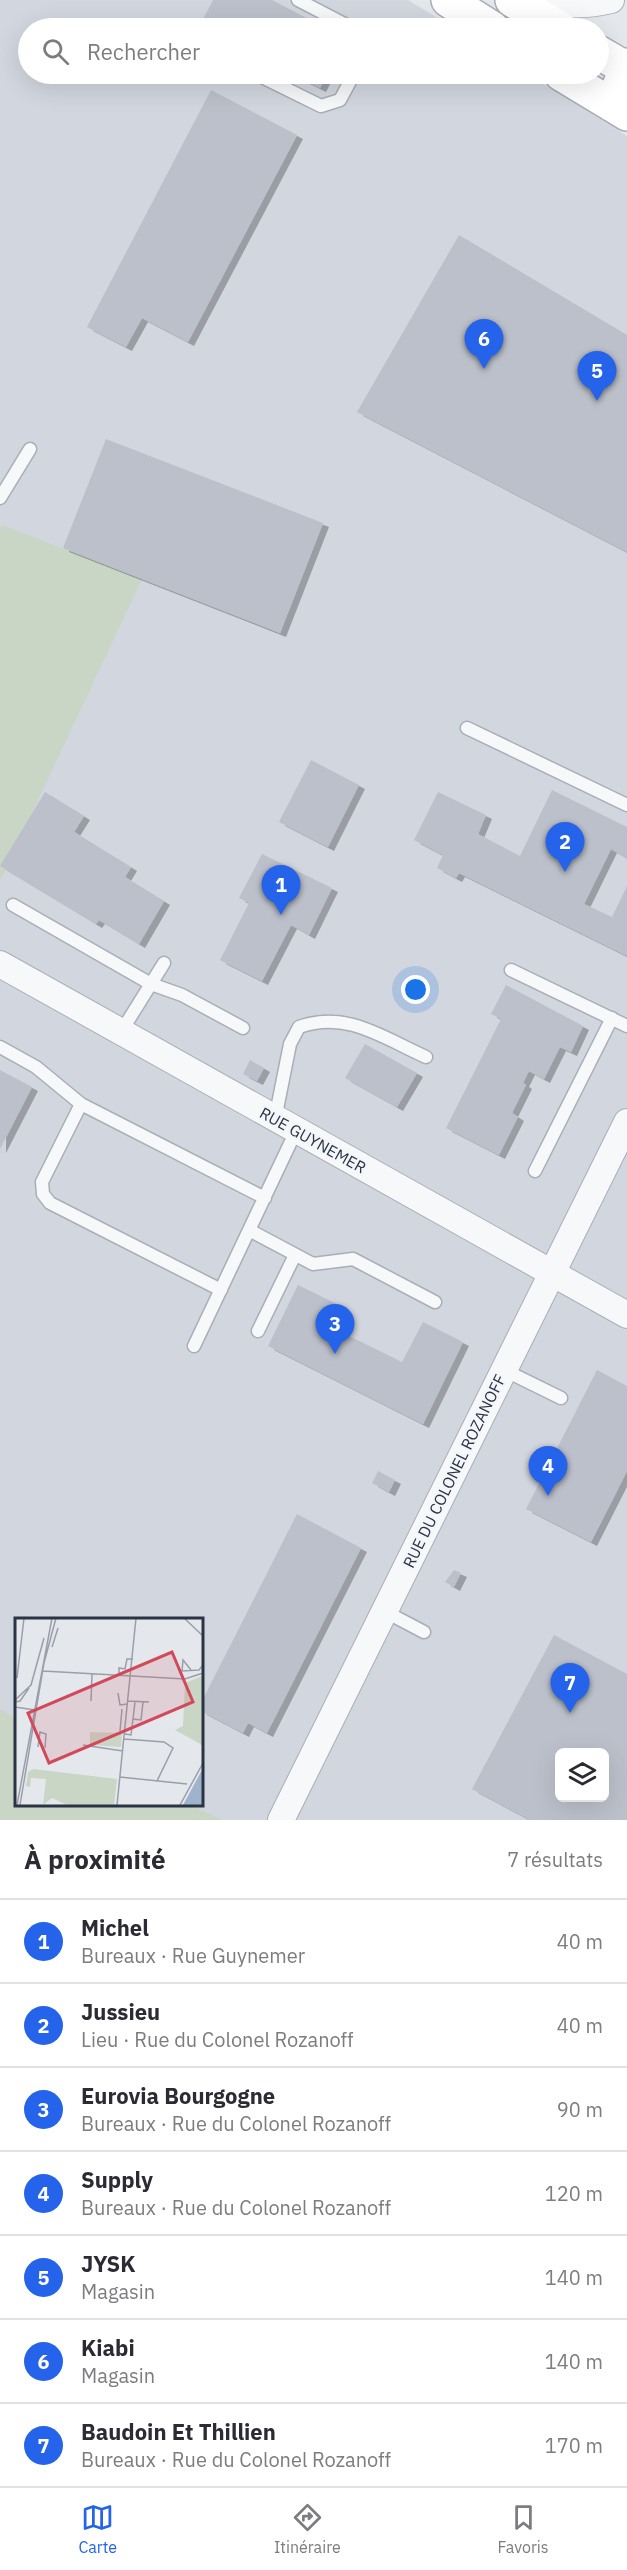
<!DOCTYPE html>
<html lang="fr">
<meta charset="utf-8">
<style>
body{margin:0;font-family:"IBM Plex Sans",sans-serif;background:#f2f2f3;color:#2b2b33}
.controls{position:absolute;right:18px;bottom:18px;display:grid;overflow:hidden;border-radius:9px;box-shadow:0 6px 24px #0002}
.controls button{width:54px;height:54px;display:grid;place-items:center;padding:0;border:0;border-bottom:2px solid #e1e1e2;background:#fff;color:#2b2b33;font:30px sans-serif}
.you{position:absolute;left:416px;top:990px;width:21px;height:21px;margin:-15px;border:4px solid #fff;border-radius:50%;background:#1a73e8;box-shadow:0 0 0 9px #1a73e833}
.badge{display:grid;place-items:center;width:39px;height:39px;border-radius:50%;background:#2563eb;color:#fff;font-size:20px;font-weight:700}
.pin{position:absolute;translate:-50% -50px;filter:drop-shadow(0 2px 3px #0008)}
.pin::after{content:'';position:absolute;top:32px;width:21px;height:18px;background:inherit;clip-path:polygon(0 0,100% 0,50% 100%)}
.list{margin:0;padding:0;list-style:none}
h2{display:flex;justify-content:space-between;align-items:center;height:78px;margin:0;padding:0 24px;font-size:26px}
h2 small{font-size:20px;font-weight:400;color:#7c7c81}
.list li{display:grid;grid-template-columns:39px 1fr auto;gap:18px;align-items:center;box-sizing:border-box;height:84px;padding:0 24px;border-top:2px solid #e1e1e2}
.list b{display:block;font-size:22px;white-space:nowrap}
.list p{margin:0;font-size:20px;white-space:nowrap;color:#7c7c81}
.list em{font-size:20px;font-style:normal;color:#7c7c81}
.icon{flex:none;width:33px;height:33px;fill:none;stroke:currentColor;stroke-width:2;stroke-linecap:round;stroke-linejoin:round}
.map{position:relative;flex:none;width:627px;height:1820px;overflow:hidden}
.search{position:absolute;background:#fff;box-shadow:0 6px 24px #0002;left:18px;right:18px;top:18px;height:66px;display:flex;align-items:center;gap:15px;box-sizing:border-box;padding:0 21px;border-radius:33px;color:#7c7c81;font-size:22px}
.sheet{height:666px;background:#fff}
nav{display:flex;justify-content:space-around;align-items:center;box-sizing:border-box;height:84px;border-top:2px solid #e1e1e2;background:#fff;font-size:16px;color:#7c7c81}
nav a{display:grid;justify-items:center;gap:3px}
nav .on{color:#2563eb}
.map>svg:first-child{display:block}
.built{fill:#d2d6de;fill-rule:evenodd}
.green{fill:#c9d6c5}
.building{fill:#bbc0ca;fill-rule:evenodd;filter:url(#shadow)}
.lines{fill:none;stroke-linecap:round;stroke-linejoin:round}
.lane-casing{stroke:#a9aeb7;stroke-width:15}
.street-casing{stroke:#a9aeb7;stroke-width:28}
.secondary-casing{stroke:#a9aeb7;stroke-width:36}
.lane{stroke:#f7f8fa;stroke-width:12}
.street{stroke:#f7f8fa;stroke-width:26}
.secondary{stroke:#fff;stroke-width:33}
.labels{text-anchor:middle;dominant-baseline:central;stroke-width:5;stroke-linejoin:round;paint-order:stroke}
.street-label{font-size:16px;fill:#2b3445;stroke:#f4f6f9}
.inset-road{fill:none;stroke:#9a9fa9;stroke-width:1.5}
.view{fill:#d1495b;fill-opacity:0.15;stroke:#d1495b;stroke-width:3}
.inset-edge{fill:none;stroke:#2b3445;stroke-width:3}
</style>
<div class="map">
<svg width="627" height="1820" viewBox="0 0 627 1820">
<defs>
<filter id="shadow"><feDropShadow dx="6" dy="4" stdDeviation="0" flood-color="#0004"/></filter>
</defs>
<rect width="100%" height="100%" fill="#e4e7ec"/>
<!-- built -->
<path class="built" d="M0 0H408L454 28H28V74H527L627 136V1820H192L161 1804H201V1619H16V1726L0 1717ZM560 1752H604V1798H560Z"/>
<!-- green -->
<path class="green" d="M2 525 142 579 0 881V528Z
M0 1709 16 1718V1804H189L222 1820H0Z"/>
<!-- building -->
<path class="building" d="M213 0H272L326 28H206L200 25Z
M292 74H327L320 88Z
M211 90 297 135 188 342 142 318 126 347 87 327Z
M459 235 627 335V552L357 412Z
M106 439 323 523 280 633 63 548Z
M311 760 359 785 328 847 279 822Z
M552 790 627 827V858L611 849 584 904 612 917 627 886V956L459 873 456 878 437 868 443 855 414 840 438 792 486 815 478 834 520 856Z
M45 792 84 816 74 832 131 867 125 877 164 901 139 944 99 920 96 924 0 866Z
M262 854 332 888 309 935 291 925 262 981 220 960 249 903 239 898Z
M506 985 583 1026 571 1052 560 1047 544 1079 529 1071 523 1083 526 1085 512 1113 518 1117 499 1155 446 1128 501 1019 491 1014Z
M365 1044 417 1073 397 1107 345 1078Z
M250 1060 264 1068 257 1081 243 1074Z
M0 1070 32 1087 0 1149Z
M298 1285 337 1304 327 1325 402 1362 423 1322 463 1342 423 1424 268 1346Z
M597 1370 627 1386V1471L591 1542 526 1509Z
M378 1471 395 1480 389 1492 372 1483Z
M297 1514 361 1548 267 1733 248 1723 243 1733 201 1711V1703Z
M454 1570 461 1573 454 1587 445 1582Z
M554 1635 627 1674V1820H530L472 1789ZM560 1752H604V1798H560Z"/>
<g class="lines">
<!-- lane casing -->
<g class="lane-casing">
<path id="lane" d="M298 0 352 28
M256 74 321 106 340 100 354 74
M0 498 30 449
M467 728 627 805
M13 905 151 984 182 995 243 1028
M511 970 627 1026
M121 1032 164 963
M0 1047 36 1067 81 1104
M275 1119 290 1044 299 1027C347 1010 383 1038 426 1057
M535 1171 612 1018
M249 1230 313 1264 353 1259 435 1302
M221 1290 50 1203 43 1194 42 1182 81 1104 265 1198
M258 1331 295 1255
M194 1346 296 1131
M504 1370 561 1398
M384 1611 424 1632"/>
</g>
<!-- street casing -->
<g class="street-casing">
<path id="street" d="M528 0C557 5 582 7 611 0
M0 964 627 1315
M281 1820 627 1122"/>
</g>
<!-- secondary casing -->
<g class="secondary-casing">
<path id="secondary" d="M448 0 492 28
M512 0 560 28
M598 52 627 69
M561 74 627 114
M612 105 627 65"/>
</g>
<!-- lane -->
<use href="#lane" class="lane"/>
<!-- street -->
<use href="#street" class="street"/>
<!-- secondary -->
<use href="#secondary" class="secondary"/>
</g>
<g class="labels">
<!-- street labels -->
<g class="street-label">
<text transform="translate(313 1140) rotate(29)">RUE GUYNEMER</text>
<text transform="translate(454 1471) rotate(-64)">RUE DU COLONEL ROZANOFF</text>
</g>
</g>
<!-- overview -->
<g transform="translate(15 1618)">
<rect width="188" height="188" fill="#e4e7ec"/>
<path d="M187 58V127L160 112 168 108 170 65ZM75 114 107 115 106 129 75 127ZM18 151 102 161 99 187H52L37 180 28 187 31 161 16 160 15 169 11 168 13 154Z" fill="#c9d6c5"/>
<path d="M187 152V187H168Z" fill="#9fb4cc"/>
<path class="inset-road" d="M169 0 188 18M37 29 43 10M176 52 168 42 167 53 184 52 188 47M28 53 170 61 188 55M104 58V50L110 51 112 41H118M2 60 9 0M103 75 105 87 112 86M0 82 16 67 29 20M76 83 77 56M113 83 134 84M0 84 5 83 14 70M120 84 118 101 126 102 128 84M0 89 20 92M105 113 107 91M110 116 116 117 118 101M109 121 149 124 158 130 142 163M68 127 108 133M23 129 25 114 31 116 30 130M105 159 172 166M2 187 37 0M5 187 29 45 41 0M102 187 121 0M165 187 188 145"/>
<path class="view" d="M157 34 178 84 34 145 13 95Z"/>
<rect width="188" height="188" class="inset-edge"/>
</g>
</svg>
<div class="controls">
<button><svg class="icon" aria-label="layers" viewBox="0 0 24 24"><path d="M12 4l9 5-9 5-9-5zM3 14l9 5 9-5"/></svg></button>
</div>
<div class="you"></div>
<div class="pin badge" style="left:281px;top:915px">1</div>
<div class="pin badge" style="left:565px;top:872px">2</div>
<div class="pin badge" style="left:335px;top:1354px">3</div>
<div class="pin badge" style="left:548px;top:1496px">4</div>
<div class="pin badge" style="left:597px;top:401px">5</div>
<div class="pin badge" style="left:484px;top:369px">6</div>
<div class="pin badge" style="left:570px;top:1713px">7</div>
<div class="search"><svg class="icon" aria-label="search" viewBox="0 0 24 24"><circle cx="10" cy="10" r="6"/><path d="M15 15l6 6"/></svg>Rechercher</div>
</div>
<section class="sheet">
<h2>À proximité<small>7 résultats</small></h2>
<ul class="list">
<li><span class="badge">1</span><div><b>Michel</b><p>Bureaux · Rue Guynemer</p></div><em>40 m</em></li>
<li><span class="badge">2</span><div><b>Jussieu</b><p>Lieu · Rue du Colonel Rozanoff</p></div><em>40 m</em></li>
<li><span class="badge">3</span><div><b>Eurovia Bourgogne</b><p>Bureaux · Rue du Colonel Rozanoff</p></div><em>90 m</em></li>
<li><span class="badge">4</span><div><b>Supply</b><p>Bureaux · Rue du Colonel Rozanoff</p></div><em>120 m</em></li>
<li><span class="badge">5</span><div><b>JYSK</b><p>Magasin</p></div><em>140 m</em></li>
<li><span class="badge">6</span><div><b>Kiabi</b><p>Magasin</p></div><em>140 m</em></li>
<li><span class="badge">7</span><div><b>Baudoin Et Thillien</b><p>Bureaux · Rue du Colonel Rozanoff</p></div><em>170 m</em></li>
</ul>
</section>
<nav>
<a class="on"><svg class="icon" aria-label="map" viewBox="0 0 24 24"><path d="M3 6l6-2 6 2 6-2v14l-6 2-6-2-6 2zM9 4v14M15 6v14"/></svg>Carte</a>
<a><svg class="icon" aria-label="directions" viewBox="0 0 24 24"><path d="M12 3l9 9-9 9-9-9zM9 14v-3h6M13 9l2 2-2 2"/></svg>Itinéraire</a>
<a><svg class="icon" aria-label="saved" viewBox="0 0 24 24"><path d="M7 4h10v16l-5-4-5 4z"/></svg>Favoris</a>
</nav>
